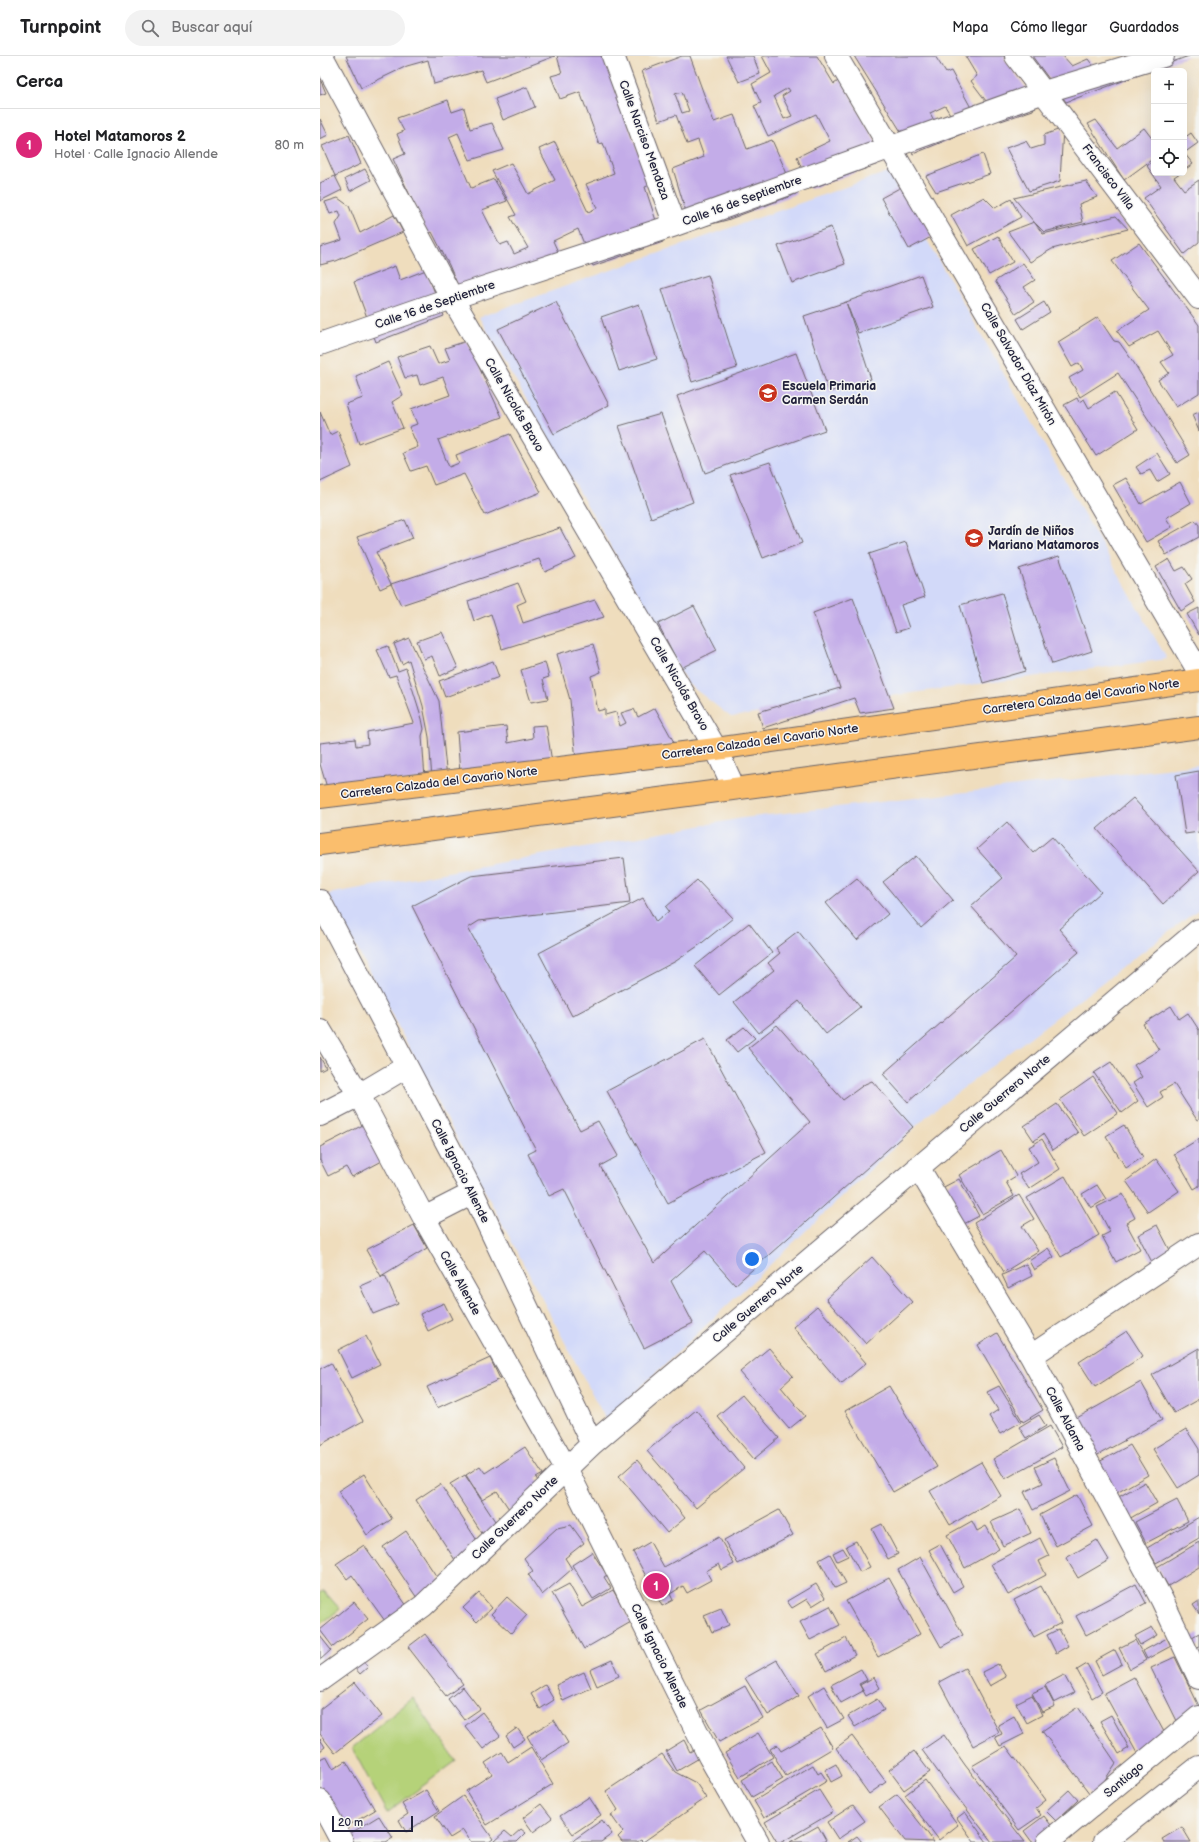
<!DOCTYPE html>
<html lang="es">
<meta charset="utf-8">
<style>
body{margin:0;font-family:"Balsamiq Sans",sans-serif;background:#f2f2f2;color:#202124}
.controls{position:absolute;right:12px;top:12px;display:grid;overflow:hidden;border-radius:6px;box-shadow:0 4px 16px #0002}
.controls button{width:36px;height:36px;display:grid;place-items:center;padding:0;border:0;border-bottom:1px solid #e0e0e0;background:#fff;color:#202124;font:20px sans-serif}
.scale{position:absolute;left:12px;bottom:10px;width:81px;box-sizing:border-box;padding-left:4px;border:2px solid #22223b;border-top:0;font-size:11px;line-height:14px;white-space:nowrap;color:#22223b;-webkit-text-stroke:3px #f6f6f2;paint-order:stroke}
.you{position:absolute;left:432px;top:1203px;width:14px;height:14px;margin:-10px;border:3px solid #fff;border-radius:50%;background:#1a73e8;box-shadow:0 0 0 6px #1a73e833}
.badge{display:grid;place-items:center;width:26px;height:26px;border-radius:50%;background:#db2777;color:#fff;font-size:13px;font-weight:700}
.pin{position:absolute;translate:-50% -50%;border:2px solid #fff;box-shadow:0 1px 4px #0006}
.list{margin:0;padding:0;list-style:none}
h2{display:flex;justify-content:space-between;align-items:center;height:52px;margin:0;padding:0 16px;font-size:17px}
h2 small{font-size:13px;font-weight:400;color:#757577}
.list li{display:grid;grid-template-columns:26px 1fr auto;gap:12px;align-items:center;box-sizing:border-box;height:72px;padding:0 16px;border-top:1px solid #e0e0e0}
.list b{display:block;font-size:15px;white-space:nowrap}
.list p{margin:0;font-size:13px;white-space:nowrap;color:#757577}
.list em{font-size:13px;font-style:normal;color:#757577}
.icon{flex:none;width:22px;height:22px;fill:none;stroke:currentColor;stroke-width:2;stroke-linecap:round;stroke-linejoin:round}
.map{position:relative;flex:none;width:879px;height:1786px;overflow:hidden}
header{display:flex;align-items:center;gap:24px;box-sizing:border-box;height:56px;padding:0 20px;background:#fff;border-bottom:1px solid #e0e0e0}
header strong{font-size:19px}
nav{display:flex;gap:22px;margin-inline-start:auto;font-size:14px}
.search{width:280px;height:36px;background:#f2f2f2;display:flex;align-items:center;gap:10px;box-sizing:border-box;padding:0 14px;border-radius:22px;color:#757577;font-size:15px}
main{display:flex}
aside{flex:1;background:#fff}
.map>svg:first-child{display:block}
.built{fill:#d2d9f9}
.green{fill:#b5d279;stroke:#6c7a5a}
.building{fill:#c3ace8;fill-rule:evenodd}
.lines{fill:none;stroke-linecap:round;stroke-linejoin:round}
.minor-casing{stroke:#6a6368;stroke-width:24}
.tertiary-casing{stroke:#6a6368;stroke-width:24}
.primary-casing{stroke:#6a6368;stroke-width:24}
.minor{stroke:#fff;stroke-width:22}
.tertiary{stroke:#fff;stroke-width:22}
.primary{stroke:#fabe6d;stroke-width:22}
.labels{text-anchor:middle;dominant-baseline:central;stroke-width:3;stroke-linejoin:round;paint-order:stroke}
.street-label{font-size:12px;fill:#22223b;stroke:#f6f6f2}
.poi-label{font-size:12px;font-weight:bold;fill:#22223b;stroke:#f6f6f2;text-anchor:start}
</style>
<header>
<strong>Turnpoint</strong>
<div class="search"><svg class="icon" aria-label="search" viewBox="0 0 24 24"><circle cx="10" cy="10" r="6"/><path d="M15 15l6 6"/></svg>Buscar aquí</div>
<nav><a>Mapa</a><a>Cómo llegar</a><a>Guardados</a></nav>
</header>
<main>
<aside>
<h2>Cerca<small></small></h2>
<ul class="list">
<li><span class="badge">1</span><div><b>Hotel Matamoros 2</b><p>Hotel · Calle Ignacio Allende</p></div><em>80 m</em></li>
</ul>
</aside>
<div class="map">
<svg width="879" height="1786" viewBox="0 0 879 1786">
<rect width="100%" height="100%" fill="#f6f6f2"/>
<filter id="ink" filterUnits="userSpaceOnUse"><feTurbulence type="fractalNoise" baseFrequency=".025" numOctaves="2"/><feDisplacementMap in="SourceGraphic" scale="8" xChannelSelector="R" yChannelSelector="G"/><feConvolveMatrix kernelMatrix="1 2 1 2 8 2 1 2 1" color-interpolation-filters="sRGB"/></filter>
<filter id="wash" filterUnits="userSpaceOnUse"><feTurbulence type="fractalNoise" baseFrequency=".012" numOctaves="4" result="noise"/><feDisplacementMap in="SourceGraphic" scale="16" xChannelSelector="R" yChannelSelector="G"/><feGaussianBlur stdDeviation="0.9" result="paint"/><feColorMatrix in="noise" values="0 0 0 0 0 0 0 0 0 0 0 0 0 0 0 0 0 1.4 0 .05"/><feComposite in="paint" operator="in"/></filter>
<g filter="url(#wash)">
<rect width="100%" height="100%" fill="#efddbd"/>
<!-- built -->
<path class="built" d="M568 116 847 603 411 661 367 627 325 550 159 261Z
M879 709V853L609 1058 286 1364 8 838 423 762Z"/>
<!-- green -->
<path class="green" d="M4 1535 20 1553 0 1569V1537Z
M93 1642 136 1705 67 1757 32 1692Z"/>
<g id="blocks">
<!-- building -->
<path class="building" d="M26 0H235L166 26 161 14 114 28 108 4 87 10 41 32Z
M237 0H283L330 129 325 131 343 186 273 210 258 173 233 185 245 211 144 244 129 209 112 176 108 178 73 103 85 98 77 78 84 75 77 62 128 44 132 56 144 52 150 73 172 67 184 94 150 104 138 77 129 81 151 132 174 123 187 145 162 154 180 189 188 186 194 198 208 192 190 161 196 159 172 115 191 107 208 138 235 124 219 93 235 86 268 156 277 152 266 128 294 117 283 87 279 88 260 36 240 43 231 20 242 17Z
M362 0H370L394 66 414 59 427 93 452 84 476 138 407 164 376 172 370 169 353 113 384 101 378 84 367 88 356 59 339 65 322 15ZM362 36 369 55 362 57 355 38Z
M406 0H433L440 18 419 26Z
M442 0H497L514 28 521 23 563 100 558 108 490 133 477 101 510 85 496 58 448 80 434 50 441 47 432 28 451 17ZM468 32 470 35 462 40 472 60 464 63 454 40Z
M534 0H615L626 17 631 15 661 70 593 98 580 74ZM625 50 633 63 617 70 610 57Z
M645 0H686L684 2 716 46 713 54 681 65 651 25 657 20Z
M712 0H743L752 10 768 3 777 15 827 16 746 46Z
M835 0H869L841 10Z
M0 23 6 37 0 39Z
M207 31 215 51 183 64 175 43Z
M0 63 8 79 0 83Z
M776 64 797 92 824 72 834 85V102L804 124 768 68Z
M743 72 740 125 709 135 686 92 706 85 711 93 724 89V79Z
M871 77 878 87 864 97 873 108 864 114V82Z
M29 79 41 108 15 120 22 134 0 145V127L15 120 2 90Z
M663 98 670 118 616 136 606 120Z
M834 104V117H860L854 121 864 134 879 124V186L864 198 824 142 841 130 827 110Z
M45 113 51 124 30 135 25 123Z
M766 125 777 141 759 148 763 166 724 176 714 166 723 178 796 160 808 173 732 193 710 206 688 176 714 166 694 142Z
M585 129 613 180 589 193 561 142Z
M664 141 675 152 691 143 701 161 648 190 631 159Z
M18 142 29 150 40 177 74 159 83 176 16 205 0 209V191L22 184 16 168 21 160 19 155 10 158 5 146Z
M511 171 525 208 472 227 458 190Z
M678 180 693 206 669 219 654 193Z
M819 187 879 269V337L856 351 838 324 849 317 841 306 853 299 838 275 809 291 797 275 829 254 792 205Z
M703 207 715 224 704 231 714 246 696 258 675 225Z
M75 210 80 224 106 214 124 260 56 286 34 226Z
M388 219 417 312 372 326 342 233Z
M601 219 613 251 538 277 526 246Z
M236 246 289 349 234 378 178 273Z
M526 246 551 323 509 336 484 260Z
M724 246 730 256 703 273 697 263Z
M319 248 337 303 299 315 281 261Z
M778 261 794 285 799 286 814 307 870 399 857 407 798 317 760 341 749 322 763 314 759 307 752 311 738 286Z
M147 285 182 361 118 384 129 411 139 407 136 399 190 378 221 436 165 459 144 418 114 429 106 410 91 415 83 397 98 391 89 371 97 368 91 353 130 339 123 321 100 329 97 319 85 322 77 301 110 290 118 308 130 304 125 292Z
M476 297 505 374 385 417 357 340Z
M68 306 83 339 72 346 83 372 39 388 26 348 43 342 36 320Z
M795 336 818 373 776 400 744 349 757 342 759 346 764 343 769 352Z
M0 356 10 379 18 375 32 411 0 426Z
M879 356V375L872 359Z
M341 358 373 446 331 462 299 370Z
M837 397 850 418 837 426 830 414 821 418 816 411Z
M450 406 482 487 443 502 410 419Z
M806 422 821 448 860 426 871 447 846 462 852 471 826 486 793 429Z
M85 464 93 482 56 496 71 528 60 533 37 481Z
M875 464 879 469V481L846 499 838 485Z
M240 472 256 502 225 516 219 503 81 549 71 528Z
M586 486 605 541 581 549 589 572 576 576 549 498Z
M739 500 772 595 732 608 699 513Z
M849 503 856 515 864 511 872 523 865 528 875 546 861 555 836 511Z
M198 527 206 545 197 549 203 567 275 544 284 561 182 593 171 558 154 565 148 545Z
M682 537 705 615 663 627 640 549Z
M533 542 574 652 540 657 534 642 443 672 438 656 520 632 493 557Z
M374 550 397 594 361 612 338 568Z
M879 552V579L867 558Z
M122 576 138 612 120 620 112 600 104 603 97 585Z
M89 582 119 645 127 722 112 724 109 681 103 650 89 604 82 608 74 588Z
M273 588 281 616 271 620 278 655 285 653V659L296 656 300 670 306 667 301 657 314 653 318 661 335 652 355 688 256 704 250 644 237 598Z
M68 590 78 615 86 612 102 663 104 673 102 680 105 723 8 735 0 708V687L35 683 36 690 48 688 47 676 94 667 76 619 69 621 57 594Z
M173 605 179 621 125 641 119 625Z
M225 606 229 621 223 623 228 643 211 646 201 614Z
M226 669 232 706 140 718 137 676 186 670 188 687 213 682 212 670Z
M879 715V776L865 778 856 719Z
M813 742 879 815 843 848 777 773Z
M687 766 713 797 732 781 781 836 739 873 759 896 588 1046 563 1018 696 901 651 850 683 822 657 793Z
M596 800 633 844 601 872 563 826Z
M304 802 310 847 159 865 148 872 260 1074 278 1065 298 1100 280 1110 334 1207 490 1066 428 992 457 969 523 1044 545 1028 552 1025 593 1071 415 1229 385 1195 351 1225 373 1267 324 1292 244 1133 229 1140 208 1098 216 1094 92 850 151 820Z
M537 822 568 858 537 884 506 847Z
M377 824 413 862 378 890 356 905 252 960 219 897 323 842 336 866 349 855 346 851Z
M429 867 452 897 399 939 375 910Z
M478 875 540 951 506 978 479 945 439 977 414 946 454 914 448 907 460 897 456 892Z
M851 950 859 963 868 957 879 974V1063L877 1064 854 1028 840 1036 843 1041 828 1051 813 1027 822 1021 814 1009 839 994 823 968Z
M424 971 435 982 417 996 407 984Z
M385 983 446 1096 348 1147 287 1035Z
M0 1001 6 1012 0 1015Z
M791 1006 818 1045 802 1057 774 1017Z
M773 1021 798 1057 764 1080 740 1044Z
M737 1048 758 1077 733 1094 723 1078 714 1085 704 1070Z
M45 1068 64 1104 32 1121 26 1111 8 1120 0 1104V1091Z
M804 1069 823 1101 806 1112 786 1080Z
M722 1083 740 1113 709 1133 699 1118 718 1106 709 1091Z
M879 1083V1130L874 1133 854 1098Z
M681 1094 696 1120 686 1126 694 1140 662 1158 639 1119Z
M836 1103 859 1135 828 1156 806 1125Z
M745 1120 779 1179 741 1201 707 1142Z
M639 1123 659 1160 642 1169 622 1132Z
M777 1129 786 1143 771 1152 762 1138Z
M803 1138 815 1162 806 1167 820 1193 796 1206 782 1180 790 1176 777 1151Z
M699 1139 714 1163 702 1170 718 1195 684 1216 654 1167Z
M94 1169 107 1192 61 1220 46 1194Z
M837 1169 852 1198 833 1208 818 1179Z
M728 1192 734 1201 714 1214 709 1205Z
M552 1201 592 1246 546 1288 506 1243Z
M706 1208 712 1220 688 1232 682 1219Z
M65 1219 78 1248 53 1258 40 1230Z
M124 1247 132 1263 108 1275 100 1258Z
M497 1250 546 1307 521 1328 473 1271Z
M807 1275 823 1300 775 1331 759 1306Z
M677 1277 723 1354 703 1366 658 1289Z
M46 1280 60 1308 32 1322 18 1294Z
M449 1292 473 1320 461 1331 485 1360 469 1373 420 1316Z
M879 1292V1343L854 1357 832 1319Z
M170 1302 180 1323 117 1352 107 1331Z
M11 1307 43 1365 0 1389V1313Z
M821 1326 842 1364 776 1400 755 1363Z
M569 1330 617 1411 573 1436 525 1355Z
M679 1330 701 1366 680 1378 669 1360 678 1354 667 1336Z
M422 1339 459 1382 434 1403 397 1360Z
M376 1354 424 1412 376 1452 327 1395Z
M719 1359 726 1370 706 1382 699 1371Z
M730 1370 742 1391 685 1423 673 1403Z
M866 1373 879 1393V1419L858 1432 833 1393Z
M810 1389 828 1419 795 1438 777 1407Z
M205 1391 223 1418 216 1422 231 1443 197 1465 177 1435 162 1444 146 1419 160 1410 165 1417Z
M734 1402 750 1435 713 1454 704 1436 723 1427 715 1411Z
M317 1404 365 1462 347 1477 299 1420Z
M661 1406 681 1440 630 1469 610 1435Z
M44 1418 72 1463 47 1479 18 1435Z
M145 1419 186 1482 171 1491 130 1428Z
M825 1426 837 1447 807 1464 795 1443Z
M120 1428 162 1492 137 1507 96 1444Z
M757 1439 773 1470 736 1490 720 1459Z
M857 1444 868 1465 826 1487 815 1466Z
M700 1453 711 1477 683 1490 671 1466Z
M459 1454 473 1479 418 1508 404 1484Z
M879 1461V1482L836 1507 827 1492Z
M652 1465 657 1475 666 1470 679 1493 645 1512 627 1479Z
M562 1468 578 1498 568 1503 552 1473Z
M251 1469 264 1487 245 1502 252 1513 222 1539 208 1518 213 1515 204 1502 237 1472Z
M86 1475 121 1527 99 1545 63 1491Z
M399 1481 414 1508 402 1514 399 1508 386 1515 391 1524 367 1537 363 1530 350 1538 353 1544 342 1550 313 1496 330 1486 344 1511Z
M720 1482 729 1500 719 1505 726 1519 688 1539 671 1508Z
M777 1484 789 1504 758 1522 746 1502Z
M536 1485 550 1511 540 1516 526 1490Z
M879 1486V1511L848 1530 837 1511Z
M620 1488 643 1530 633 1536 609 1494Z
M44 1489 92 1557 70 1572 32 1519 27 1523 16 1508Z
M523 1492 528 1500 517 1505 513 1497Z
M272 1496 287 1519 284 1521 291 1532 273 1543 252 1509Z
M510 1498 526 1527 515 1532 499 1504Z
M600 1501 643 1579 621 1591 578 1514Z
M569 1522 600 1578 558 1601 526 1545Z
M249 1528 262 1551 293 1534 311 1566 264 1593 232 1537Z
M496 1528 505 1542 492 1550 487 1543 472 1552 467 1545Z
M816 1528 826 1547 766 1579 756 1560Z
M721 1530 741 1567 714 1581 694 1544Z
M159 1537 172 1552 157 1566 143 1552Z
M187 1541 207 1559 191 1577 171 1558Z
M879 1545V1558L873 1549Z
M34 1546 48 1563 13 1591 0 1574Z
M510 1550 520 1569 490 1584 480 1566Z
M401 1552 409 1569 392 1576 384 1559Z
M832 1571 837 1579 820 1589 815 1580Z
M739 1573 748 1590 736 1597 727 1579Z
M879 1577V1590L873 1593 867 1584Z
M105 1578 143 1628 126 1640 88 1591Z
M0 1580 11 1594 0 1604Z
M526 1582 535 1599 506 1615 497 1598Z
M847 1582 851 1590 827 1603 823 1595Z
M815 1584 826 1604 810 1613 799 1592Z
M795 1594 802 1608 782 1619 775 1605Z
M855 1601 879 1650 859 1669 831 1612Z
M42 1604 48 1611 40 1618 34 1611Z
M292 1604 299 1620 277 1630 270 1614Z
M457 1604 479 1640 448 1659 425 1622Z
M678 1608 686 1621 670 1630 662 1616Z
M767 1608 782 1636 772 1642 757 1614Z
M645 1612 679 1676 653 1690 619 1626Z
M541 1613 547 1624 539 1628 543 1635 521 1647 511 1629Z
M264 1616 271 1632 243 1645 236 1629Z
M744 1619 754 1637 734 1647 725 1629Z
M554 1621 560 1632 546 1640 540 1629Z
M814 1621 849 1685 819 1701 784 1637Z
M35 1626 62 1660 15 1697 0 1678V1653Z
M225 1629 234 1644 220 1653 211 1638Z
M425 1630 443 1662 399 1686 381 1654Z
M504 1630 524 1663 507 1672 488 1640Z
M143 1631 160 1653 144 1664 128 1643Z
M725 1631 735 1650 722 1656 712 1637Z
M712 1639 722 1659 707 1667 696 1647Z
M557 1643 564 1654 535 1671 528 1660Z
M758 1651 796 1707 773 1742 722 1675Z
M162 1656 180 1680 163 1693 145 1670Z
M791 1659 809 1692 799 1698 780 1665Z
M694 1660 704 1678 680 1690 675 1681 682 1678 678 1669Z
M234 1664 248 1687 221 1704 207 1680Z
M197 1672 205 1683 193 1691 186 1680Z
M501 1672 513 1692 466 1720 450 1693 457 1689 461 1695Z
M438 1677 453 1701 420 1721 405 1697Z
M624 1679 645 1709 705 1786H672L624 1724 602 1694Z
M532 1680 566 1726 549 1738 516 1692Z
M0 1683 5 1691 0 1695Z
M364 1684 370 1696 376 1692 381 1701 357 1715 346 1695Z
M686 1690 726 1744 716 1752 721 1759 699 1774 652 1710Z
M211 1691 233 1728 167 1769 146 1735 172 1718 165 1707 182 1696 188 1706Z
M594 1695 610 1716 584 1734 569 1714Z
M342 1698 355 1716 376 1727 386 1742 323 1786 321 1784 317 1786H302L298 1781 303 1776 291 1759 298 1754 286 1735Z
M6 1700 13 1713 26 1705 55 1754 21 1774 0 1740V1703Z
M452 1705 463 1723 432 1741 422 1724Z
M516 1708 522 1720 511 1726 505 1714Z
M493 1709 498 1718 501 1716 507 1725 444 1762 434 1745Z
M605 1724 638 1769 619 1784 585 1739Z
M106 1734 119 1755 86 1776 79 1764 88 1758 82 1748Z
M499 1734 513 1756 462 1786H457L445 1766Z
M749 1734 758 1744 736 1765 726 1755Z
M577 1738 603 1771 614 1786 585 1785 559 1751Z
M143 1740 173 1783 169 1786H151L143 1774 130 1782 115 1760Z
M269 1741 281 1759 253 1778 240 1760Z
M221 1748 232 1762 213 1776 203 1762Z
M533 1749 545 1765 518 1783 507 1766Z
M645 1756 667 1786H654L637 1762Z
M59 1760 73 1782 66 1786H19L18 1785Z
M724 1760 734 1773 717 1786H712L704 1775Z
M282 1764 292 1778 281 1786H251Z
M498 1770 506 1784 503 1786H470Z
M862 1771 871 1786H844L842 1783Z
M201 1773 206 1777 197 1786H173L185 1775 192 1781Z
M537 1780 542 1786H528Z"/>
</g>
</g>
<g filter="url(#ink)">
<use href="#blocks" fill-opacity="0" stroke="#6a6368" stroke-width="1"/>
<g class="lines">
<!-- minor casing -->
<g class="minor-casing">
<path id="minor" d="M2 0 132 242 396 693 414 732
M293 0 355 169
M516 0 879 616
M696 0 879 242
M0 288 132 242 355 169 724 36 843 0
M0 845 153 1137 272 1388
M0 974 39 1039 104 1162 246 1412 389 1700 438 1786
M0 1059 39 1039 86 1011
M598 1111 711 1300 842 1544 879 1622
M104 1162 153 1137
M711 1300 879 1188
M0 1624 103 1550 272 1388 879 874
M0 1745 22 1786"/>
</g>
<!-- tertiary casing -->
<g class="tertiary-casing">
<path id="tertiary" d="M728 1786 879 1661
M784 1786 879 1711"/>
</g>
<!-- primary casing -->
<g class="primary-casing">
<path id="primary" d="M0 741 396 693 879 624
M0 788 879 671"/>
</g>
<!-- minor -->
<use href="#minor" class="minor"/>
<!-- tertiary -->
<use href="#tertiary" class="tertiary"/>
<!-- primary -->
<use href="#primary" class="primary"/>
</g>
</g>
<!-- icons -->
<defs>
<g id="school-disc" transform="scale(1)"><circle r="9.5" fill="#c8321e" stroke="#f6f6f2"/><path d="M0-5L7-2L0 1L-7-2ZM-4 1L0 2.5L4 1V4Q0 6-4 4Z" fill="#fff"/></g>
</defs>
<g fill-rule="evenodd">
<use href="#school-disc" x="448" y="337"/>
<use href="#school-disc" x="654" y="482"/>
</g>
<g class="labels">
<!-- street labels -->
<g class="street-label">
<text transform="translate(324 84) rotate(70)">Calle Narciso Mendoza</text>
<text transform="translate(788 121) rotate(53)">Francisco Villa</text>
<text transform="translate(422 145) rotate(-20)">Calle 16 de Septiembre</text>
<text transform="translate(115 249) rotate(-19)">Calle 16 de Septiembre</text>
<text transform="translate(698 308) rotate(60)">Calle Salvador Díaz Mirón</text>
<text transform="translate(194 349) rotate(60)">Calle Nicolás Bravo</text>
<text transform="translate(359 628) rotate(60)">Calle Nicolás Bravo</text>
<text transform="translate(761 641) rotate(-8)">Carretera Calzada del Cavario Norte</text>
<text transform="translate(440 686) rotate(-8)">Carretera Calzada del Cavario Norte</text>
<text transform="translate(119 727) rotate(-7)">Carretera Calzada del Cavario Norte</text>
<text transform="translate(685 1038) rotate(-40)">Calle Guerrero Norte</text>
<text transform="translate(140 1115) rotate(63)">Calle Ignacio Allende</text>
<text transform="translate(140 1227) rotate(61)">Calle Allende</text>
<text transform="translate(438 1248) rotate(-40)">Calle Guerrero Norte</text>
<text transform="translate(745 1363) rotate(62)">Calle Aldama</text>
<text transform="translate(195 1462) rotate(-44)">Calle Guerrero Norte</text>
<text transform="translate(339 1600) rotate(64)">Calle Ignacio Allende</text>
<text transform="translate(804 1724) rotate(-40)">Santiago</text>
</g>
<!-- poi labels -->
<g class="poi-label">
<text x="462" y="330">Escuela Primaria<tspan x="462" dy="14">Carmen Serdán</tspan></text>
<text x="668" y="475">Jardín de Niños<tspan x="668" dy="14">Mariano Matamoros</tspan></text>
</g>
</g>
</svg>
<div class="controls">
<button>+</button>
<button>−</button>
<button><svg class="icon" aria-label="locate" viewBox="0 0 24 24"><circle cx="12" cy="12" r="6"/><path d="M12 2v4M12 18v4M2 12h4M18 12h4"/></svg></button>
</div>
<div class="scale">20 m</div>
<div class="you"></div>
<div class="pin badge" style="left:336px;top:1530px">1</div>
</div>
</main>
